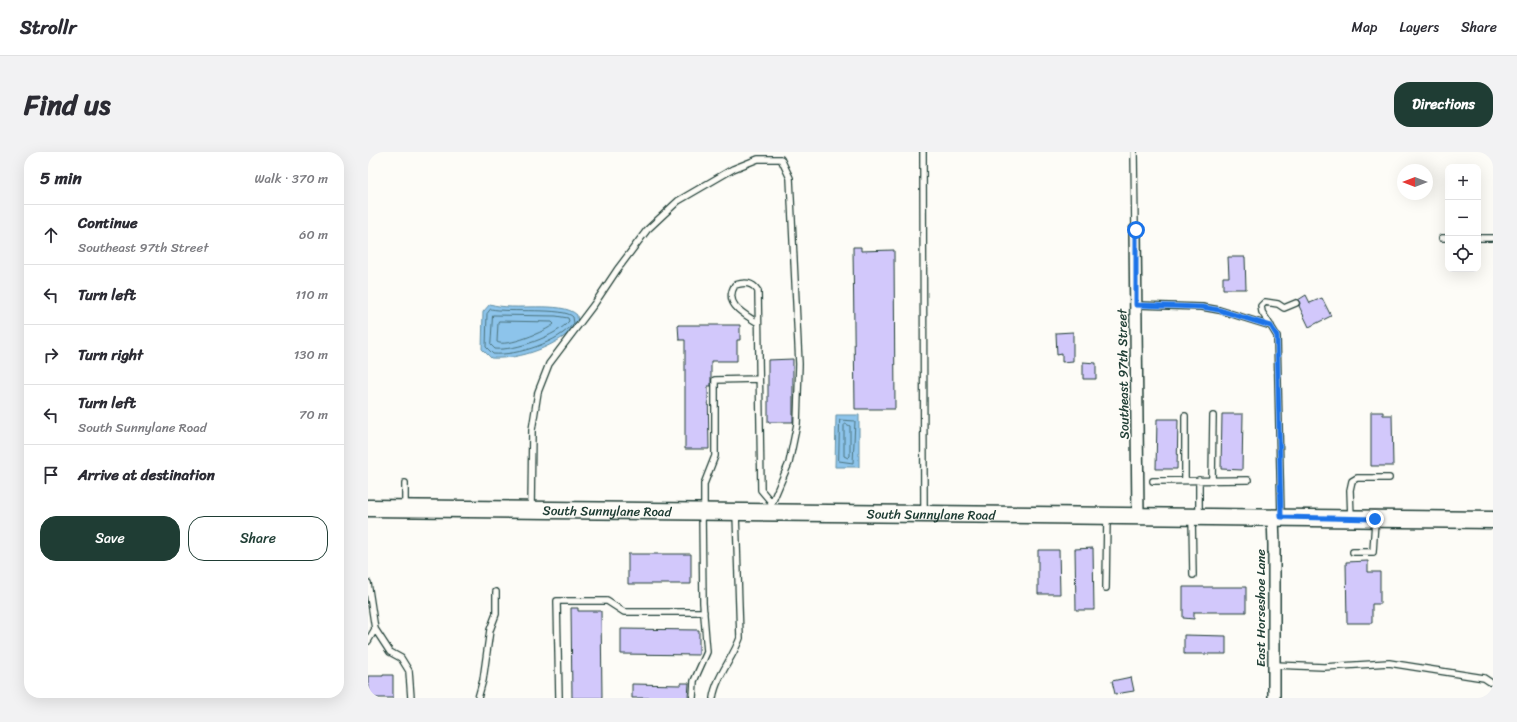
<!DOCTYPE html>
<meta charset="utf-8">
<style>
body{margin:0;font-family:Sriracha,sans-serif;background:#f2f2f3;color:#2b2b33}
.controls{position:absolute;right:12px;top:12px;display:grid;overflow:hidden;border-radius:8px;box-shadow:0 4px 16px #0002}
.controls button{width:36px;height:36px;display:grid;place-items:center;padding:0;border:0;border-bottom:1px solid #e1e1e2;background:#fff;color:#2b2b33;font:20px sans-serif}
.compass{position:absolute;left:1029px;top:12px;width:36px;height:36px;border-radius:50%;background:#fff;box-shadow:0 4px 16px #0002;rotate:270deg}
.stop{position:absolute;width:12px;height:12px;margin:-9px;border:3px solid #1a73e8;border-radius:50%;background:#fff}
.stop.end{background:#1a73e8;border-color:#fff;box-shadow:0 1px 4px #0008}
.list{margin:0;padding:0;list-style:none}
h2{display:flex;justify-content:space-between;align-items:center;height:52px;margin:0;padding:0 16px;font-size:17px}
h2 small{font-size:13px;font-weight:400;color:#7c7c81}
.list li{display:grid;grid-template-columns:26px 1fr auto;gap:12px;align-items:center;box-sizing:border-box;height:60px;padding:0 16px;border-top:1px solid #e1e1e2}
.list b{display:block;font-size:15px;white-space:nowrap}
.list p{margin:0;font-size:13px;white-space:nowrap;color:#7c7c81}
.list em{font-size:13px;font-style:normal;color:#7c7c81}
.actions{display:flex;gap:8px;padding:12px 16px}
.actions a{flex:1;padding:9px 0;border:1px solid #1f3d34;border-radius:16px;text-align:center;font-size:14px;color:#1f3d34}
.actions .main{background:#1f3d34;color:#fff}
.icon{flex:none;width:22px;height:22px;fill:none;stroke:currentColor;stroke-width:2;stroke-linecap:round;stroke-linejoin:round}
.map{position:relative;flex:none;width:1125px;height:546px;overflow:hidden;border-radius:16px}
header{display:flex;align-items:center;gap:24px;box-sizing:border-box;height:56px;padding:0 20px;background:#fff;border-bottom:1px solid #e1e1e2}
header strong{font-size:19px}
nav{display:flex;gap:22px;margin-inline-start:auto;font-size:14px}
.intro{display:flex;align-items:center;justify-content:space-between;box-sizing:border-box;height:96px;padding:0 24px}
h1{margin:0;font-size:28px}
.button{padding:10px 18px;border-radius:16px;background:#1f3d34;color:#fff;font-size:14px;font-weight:700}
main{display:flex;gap:24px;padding:0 24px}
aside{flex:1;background:#fff;border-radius:16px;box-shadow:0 4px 16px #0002}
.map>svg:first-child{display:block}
.water{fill:#8dc4eb;stroke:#618ea2}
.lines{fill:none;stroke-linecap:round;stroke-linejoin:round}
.shore{stroke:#4b737d;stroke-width:1}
.building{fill:#d2c8fb;stroke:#1f3d34}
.lane-casing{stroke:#1f3d34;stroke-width:8}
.street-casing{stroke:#1f3d34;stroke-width:14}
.secondary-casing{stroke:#1f3d34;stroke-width:19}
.lane{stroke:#fdfcf7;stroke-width:5.5}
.street{stroke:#fdfcf7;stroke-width:11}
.secondary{stroke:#fdfcf7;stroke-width:16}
.route{stroke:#1a73e8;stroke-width:5}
.labels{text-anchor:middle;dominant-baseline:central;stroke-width:3;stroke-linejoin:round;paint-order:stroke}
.street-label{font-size:13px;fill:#1f3d34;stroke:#fdfcf7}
</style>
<header>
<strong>Strollr</strong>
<nav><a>Map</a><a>Layers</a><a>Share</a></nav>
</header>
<div class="intro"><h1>Find us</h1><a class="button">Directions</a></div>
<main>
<aside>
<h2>5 min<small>Walk · 370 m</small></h2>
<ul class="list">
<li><svg class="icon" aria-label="ahead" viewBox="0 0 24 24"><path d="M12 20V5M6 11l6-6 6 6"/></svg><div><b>Continue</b><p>Southeast 97th Street</p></div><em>60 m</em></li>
<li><svg class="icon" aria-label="left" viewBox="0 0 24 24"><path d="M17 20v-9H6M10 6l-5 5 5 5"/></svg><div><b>Turn left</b></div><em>110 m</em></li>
<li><svg class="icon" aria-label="right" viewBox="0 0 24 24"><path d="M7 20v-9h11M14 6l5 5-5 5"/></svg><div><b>Turn right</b></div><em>130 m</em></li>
<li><svg class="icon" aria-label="left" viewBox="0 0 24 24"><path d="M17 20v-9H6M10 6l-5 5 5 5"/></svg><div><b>Turn left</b><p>South Sunnylane Road</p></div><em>70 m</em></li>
<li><svg class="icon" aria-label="arrive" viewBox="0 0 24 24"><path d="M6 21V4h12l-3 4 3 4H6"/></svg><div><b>Arrive at destination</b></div></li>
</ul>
<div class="actions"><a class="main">Save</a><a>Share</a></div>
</aside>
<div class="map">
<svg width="1125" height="546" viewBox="0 0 1125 546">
<rect width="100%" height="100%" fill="#fdfcf7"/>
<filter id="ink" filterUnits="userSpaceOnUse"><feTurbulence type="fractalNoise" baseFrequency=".025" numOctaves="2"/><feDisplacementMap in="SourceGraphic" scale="8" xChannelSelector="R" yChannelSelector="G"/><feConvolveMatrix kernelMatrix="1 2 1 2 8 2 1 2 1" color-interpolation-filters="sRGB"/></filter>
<g filter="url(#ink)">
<!-- water -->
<path class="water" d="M122 152C145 160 194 148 209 163L210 173C189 194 153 208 123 206L114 197 115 160Z
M468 263H491V315H467Z"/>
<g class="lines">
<!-- shore -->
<path class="shore" d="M123 157C140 161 197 155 205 165L206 171C191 190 149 204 125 202L118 195 119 162Z
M125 163 188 164 200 166 201 169C189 184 146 199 127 197L123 193Z
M131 169 184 170 186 172C179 179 137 196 129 190L130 171Z
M472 268 487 269 485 311 471 309Z
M478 272 482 274V304L480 306 476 304V274Z"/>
</g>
<!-- building -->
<path class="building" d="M485 95H493V99L526 98 527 257H487Z
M860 105H877L878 137H855V125H861Z
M938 143 942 151 954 146 963 164 941 175 931 154 932 151 930 148Z
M310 173H372V188H369V209H343V234H340L341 297H317V188H311Z
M705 180V209L694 210V202L689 203 688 181Z
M425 207V270H400V208Z
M715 210 728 211V227H715Z
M1003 260H1015V263H1024L1025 314H1003Z
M854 262H875L874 318 853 317Z
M789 267H810L809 317H788Z
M725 396 726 458H708L707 397Z
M670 398H691L692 442H670Z
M260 402H323V432H260Z
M1000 409V420H1012V452H1004V471H979L978 410Z
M815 435H878V460H826V467L815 466Z
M203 456H210V459H233L234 546H204Z
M253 477 331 478V503L253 502Z
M816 483 858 484V502H816Z
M15 523H25V546H0V524H15Z
M763 525 766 539 747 542 744 529Z
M313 531H321L320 546H264V532L313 533Z"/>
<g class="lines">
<!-- lane casing -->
<g class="lane-casing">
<path id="lane" d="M555 0 556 360
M766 0 767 78
M1074 86H1080
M1110 86H1125
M768 153 834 155 851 158 903 174
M390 171C376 162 355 152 367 133 377 130 384 130 390 139L393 338 404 351
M817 264V328
M831 328V363
M844 328 845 264
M785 329 880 328
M37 355V331
M163 356 164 278 170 240 181 212 227 151 249 118 279 78 310 49 365 17 390 7H413L422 26 431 212 429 272 421 311 401 358
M336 359V332L347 304V228L390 227
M824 365 825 423
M913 365 909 184 894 160 893 154 897 150 910 152 916 156 928 151
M983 366 982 338 984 329 989 326H1021
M985 400H1005L1007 369
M0 431 7 477 0 489
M738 436 739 365
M7 477 22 500 33 506 41 519 43 546
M906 513 956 515 1021 511 1116 526 1122 530
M110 546 115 528 122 478 128 462V440
M191 546 189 449H239L256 460H336
M325 546 326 529 339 500 335 451 334 360
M345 546C348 525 365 506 372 486L368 361"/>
</g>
<!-- street casing -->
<g class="street-casing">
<path id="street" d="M767 78 770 365
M905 365 906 393V546"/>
</g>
<!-- secondary casing -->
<g class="secondary-casing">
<g id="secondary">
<path id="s1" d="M0 356 1125 368"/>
</g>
</g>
<!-- lane -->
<use href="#lane" class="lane"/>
<!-- street -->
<use href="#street" class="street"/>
<!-- secondary -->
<use href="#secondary" class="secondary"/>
</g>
</g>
<g class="lines" filter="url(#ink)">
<!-- route -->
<path class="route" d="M768 78V153L834 155 851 158 903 174 909 184 913 365 1007 367"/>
</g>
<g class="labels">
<!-- street labels -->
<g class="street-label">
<text transform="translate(755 222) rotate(-91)">Southeast 97th Street</text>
<text stroke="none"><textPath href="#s1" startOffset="239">South Sunnylane Road</textPath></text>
<text stroke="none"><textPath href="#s1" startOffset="563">South Sunnylane Road</textPath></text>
<text transform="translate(892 456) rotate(-90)">East Horseshoe Lane</text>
</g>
</g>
</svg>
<div class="controls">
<button>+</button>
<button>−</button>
<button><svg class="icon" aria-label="locate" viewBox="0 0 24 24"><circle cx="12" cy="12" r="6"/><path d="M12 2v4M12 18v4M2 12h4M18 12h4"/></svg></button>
</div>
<svg class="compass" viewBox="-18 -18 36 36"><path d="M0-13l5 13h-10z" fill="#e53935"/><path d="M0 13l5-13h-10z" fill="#7c7c81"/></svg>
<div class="stop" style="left:768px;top:78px"></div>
<div class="stop end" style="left:1007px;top:367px"></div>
</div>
</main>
